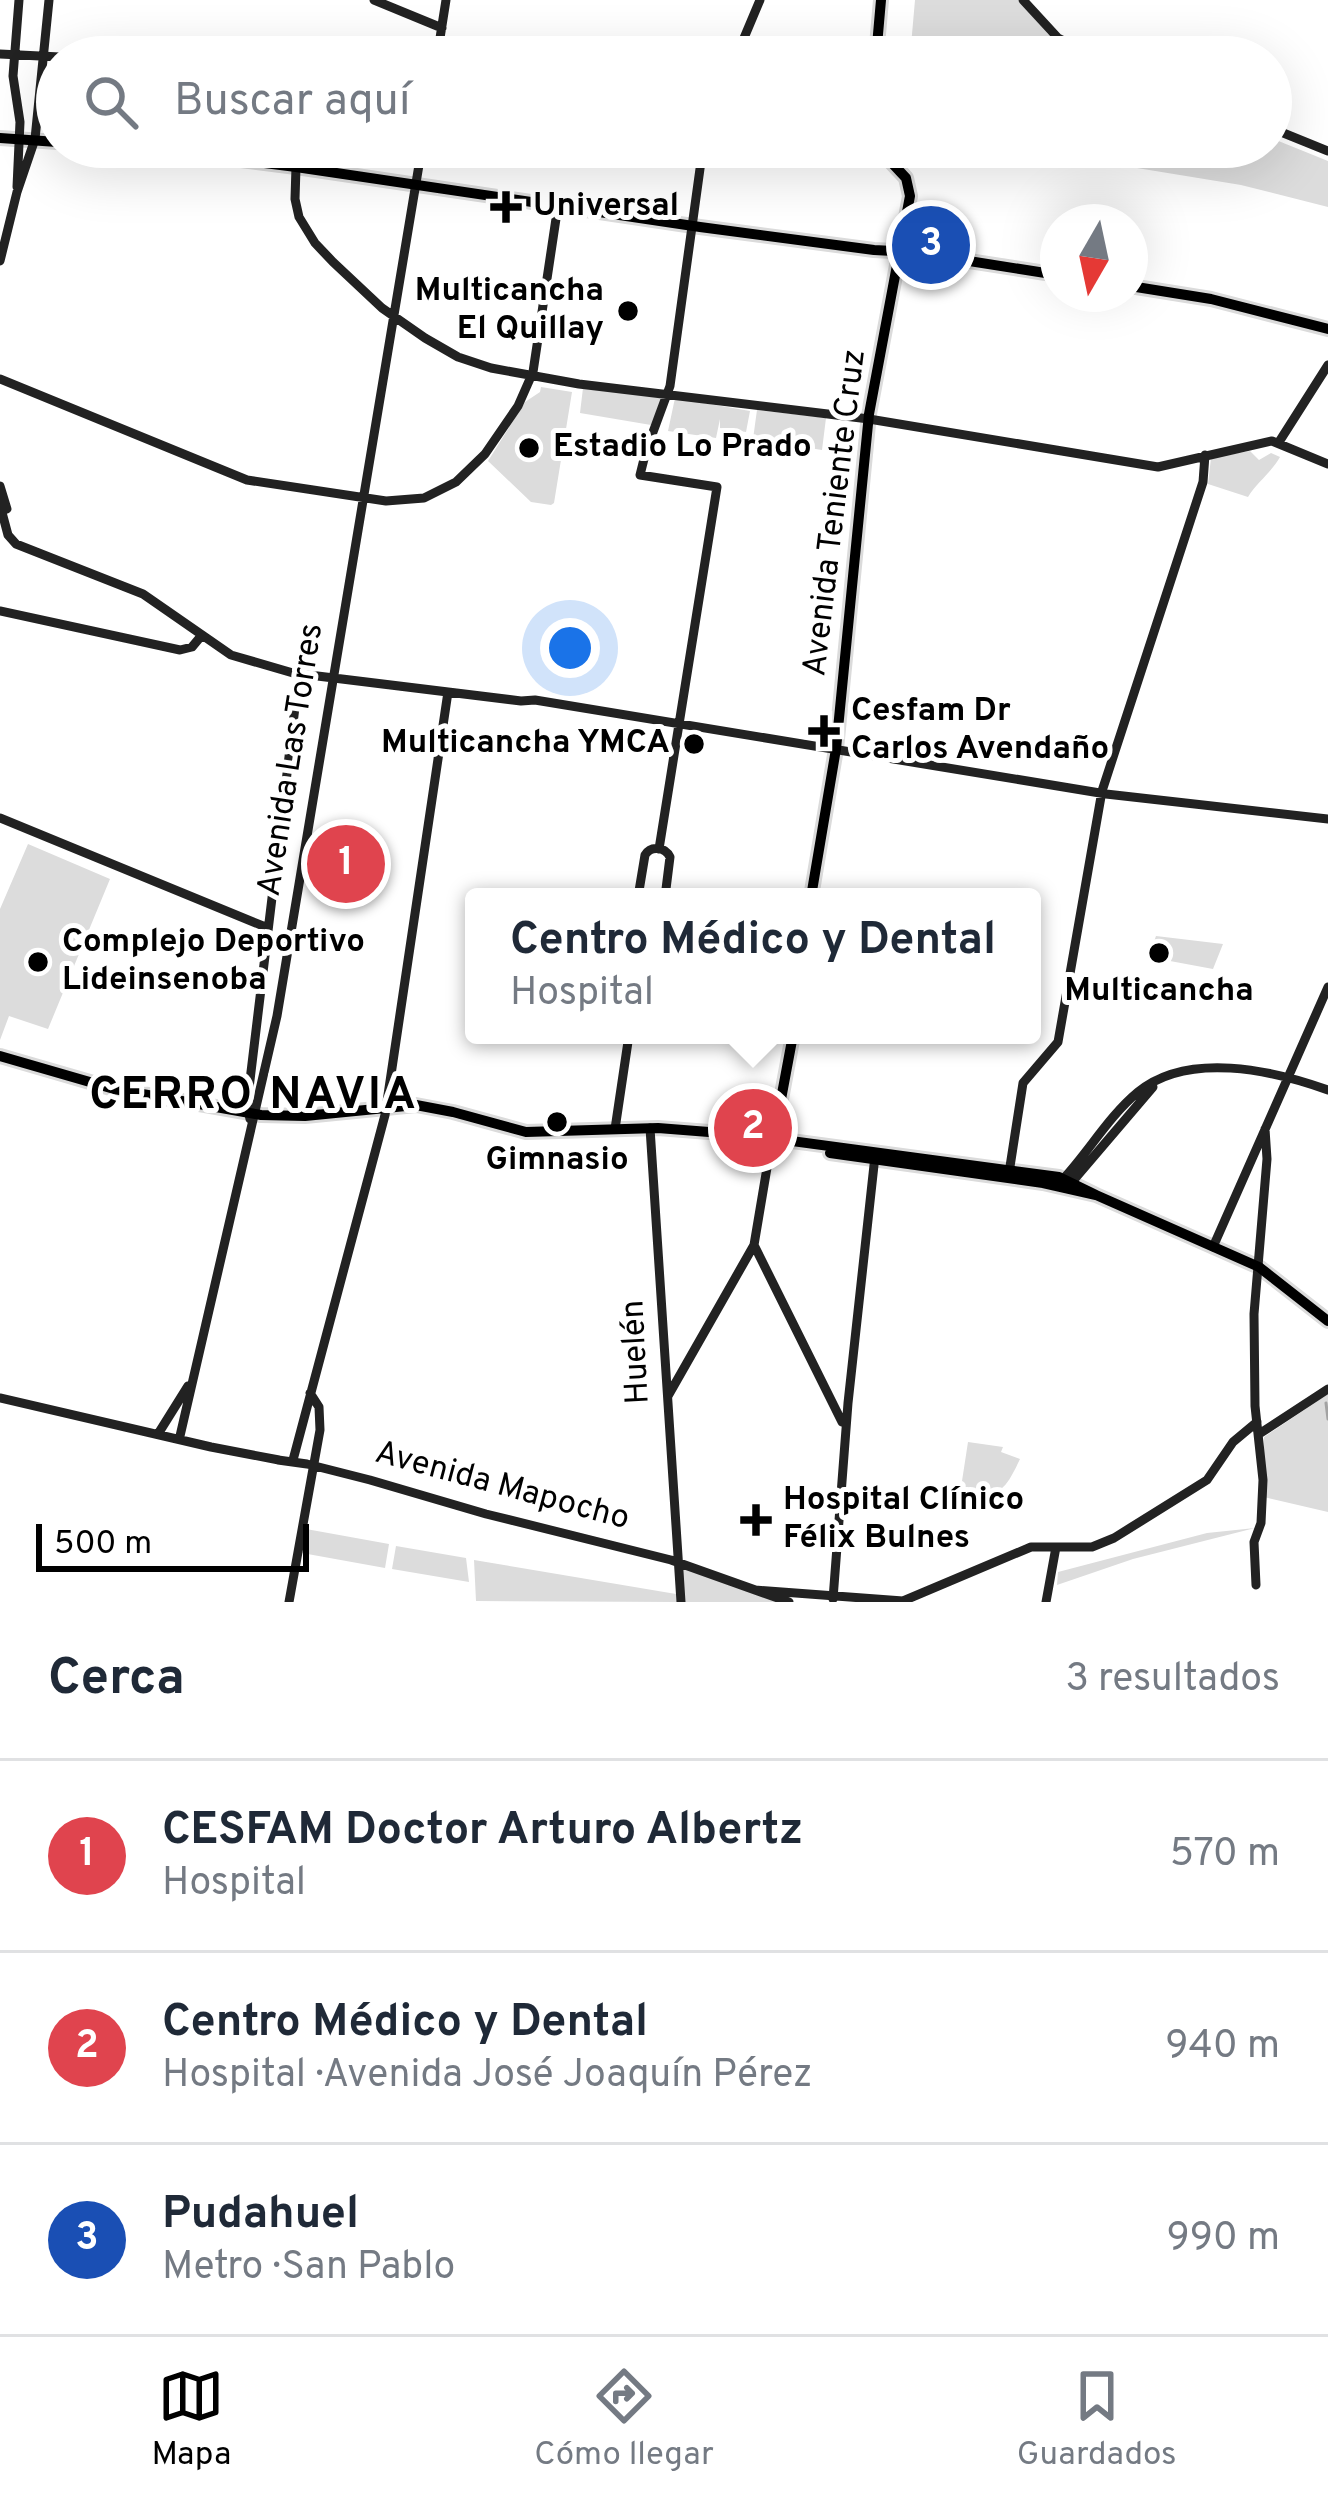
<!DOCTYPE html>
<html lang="es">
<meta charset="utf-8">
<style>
body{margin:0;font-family:Overpass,sans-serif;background:#f6f6f7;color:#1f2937}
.compass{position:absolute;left:1040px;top:204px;width:108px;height:108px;border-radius:50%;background:#fff;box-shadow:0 12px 48px #0002;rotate:189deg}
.scale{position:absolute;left:36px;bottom:30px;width:273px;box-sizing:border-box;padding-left:12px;border:6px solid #000;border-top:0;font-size:33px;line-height:42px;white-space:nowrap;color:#000;-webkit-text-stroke:9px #fff;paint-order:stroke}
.you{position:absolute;left:570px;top:648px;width:42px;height:42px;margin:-30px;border:9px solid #fff;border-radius:50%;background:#1a73e8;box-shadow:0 0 0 18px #1a73e833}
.badge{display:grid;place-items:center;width:78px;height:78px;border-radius:50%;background:#000;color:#fff;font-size:39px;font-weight:700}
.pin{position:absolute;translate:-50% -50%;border:6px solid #fff;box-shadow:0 3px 12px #0006}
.popup{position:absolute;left:465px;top:888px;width:576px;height:156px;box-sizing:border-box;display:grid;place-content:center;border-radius:12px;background:#fff;filter:drop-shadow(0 3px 9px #0005);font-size:39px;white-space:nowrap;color:#747a83}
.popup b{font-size:45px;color:#1f2937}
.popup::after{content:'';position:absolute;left:50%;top:100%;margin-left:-24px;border:24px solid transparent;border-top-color:#fff}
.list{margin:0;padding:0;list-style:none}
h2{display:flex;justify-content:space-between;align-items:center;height:156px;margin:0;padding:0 48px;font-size:51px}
h2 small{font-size:39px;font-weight:400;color:#747a83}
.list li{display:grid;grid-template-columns:78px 1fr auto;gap:36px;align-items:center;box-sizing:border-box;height:192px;padding:0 48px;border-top:3px solid #e0e1e3}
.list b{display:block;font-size:45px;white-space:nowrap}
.list p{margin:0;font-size:39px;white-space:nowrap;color:#747a83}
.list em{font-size:39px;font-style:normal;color:#747a83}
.icon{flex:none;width:66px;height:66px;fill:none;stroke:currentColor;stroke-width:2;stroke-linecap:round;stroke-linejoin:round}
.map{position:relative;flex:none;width:1328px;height:1602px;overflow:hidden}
.search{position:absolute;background:#fff;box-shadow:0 12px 48px #0002;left:36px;right:36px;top:36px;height:132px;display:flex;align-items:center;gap:30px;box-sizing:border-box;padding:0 42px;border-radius:66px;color:#747a83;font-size:45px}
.sheet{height:732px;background:#fff}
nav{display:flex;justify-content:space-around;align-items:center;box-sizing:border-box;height:168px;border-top:3px solid #e0e1e3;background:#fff;font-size:33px;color:#747a83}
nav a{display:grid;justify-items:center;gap:6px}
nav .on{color:#000}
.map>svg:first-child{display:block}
.green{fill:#dcdcdc}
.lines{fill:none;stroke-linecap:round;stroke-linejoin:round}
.stream{stroke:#a3a3a3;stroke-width:3}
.primary-casing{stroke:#dbdbdb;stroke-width:16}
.secondary{stroke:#222;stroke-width:9}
.primary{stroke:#000;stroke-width:10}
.poi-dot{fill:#000;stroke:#fff;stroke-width:4.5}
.labels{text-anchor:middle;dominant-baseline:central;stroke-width:10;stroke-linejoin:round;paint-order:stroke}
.poi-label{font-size:33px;font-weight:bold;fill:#000;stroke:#fff;text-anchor:start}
.street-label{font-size:33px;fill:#000;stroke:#fff}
.district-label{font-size:45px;font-weight:bold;letter-spacing:3px;fill:#000;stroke:#fff}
</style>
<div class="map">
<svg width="1328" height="1602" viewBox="0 0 1328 1602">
<rect width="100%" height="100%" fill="#fff"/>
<!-- green -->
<path class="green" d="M915 0H1018L1048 34 1082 57H910Z
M1271 138 1328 161V207L1241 185 1137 168 1133 147H1271Z
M541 387 572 392 554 503 551 505 531 502 488 461 525 402 540 392Z
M583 388 663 398 651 425 580 413Z
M675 398 750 411 746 432 720 428V419L716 438 668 431Z
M757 410 826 418 822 450 753 439Z
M1250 451 1259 460 1271 453 1280 457C1271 473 1257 482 1248 497L1208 484 1211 458Z
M28 844 110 879 48 1029 9 1016 0 1040V909Z
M1156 936 1223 944 1213 969 1170 961 1165 965 1148 958Z
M1328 1394V1512L1264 1497V1437Z
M968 1442 1003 1447 1001 1452 1020 1459C1003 1495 999 1496 960 1494Z
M1255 1528 1133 1559 1057 1585 1058 1572 1207 1533Z
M306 1529 389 1544 385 1568 302 1553Z
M396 1546 466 1558 469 1582 392 1569Z
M474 1560 676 1594 677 1602 476 1601Z
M681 1567 783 1602H682Z"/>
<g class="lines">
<!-- stream -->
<path class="stream" d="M1326 1403 1328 1419"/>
<!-- primary casing -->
<g class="primary-casing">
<path id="primary" d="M876 57 881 0
M0 138 57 142
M137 147 296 167 700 227 874 250 912 252 1058 275
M1130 286 1211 299 1328 329
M811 897 836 749 869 414 910 196 906 178 877 147
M0 1056 114 1089 261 1115 305 1116 416 1105 453 1112 526 1132 658 1128 747 1135 1059 1177 1096 1195
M773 1142 793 1035
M830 1153 1043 1183 1096 1195 1259 1267 1328 1321"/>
</g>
<!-- secondary -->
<path class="secondary" d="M374 0 442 28
M1023 0 1058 38 1096 57
M0 54 60 57
M437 57 446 0
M736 57 760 0
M1271 128 1328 151
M296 167 295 199 299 217 315 243 333 262 382 308 425 338 458 357 491 368 579 384 869 419 1158 467 1272 441 1328 464
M17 187 20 122 13 76 19 0
M0 261 17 192 35 139 49 0
M0 379 247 480 386 501 424 498 456 482 485 454 518 406 533 372 557 212 555 204
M1279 442 1328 365
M0 486 7 509
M0 505 8 535 16 544 143 594 231 655 293 673 521 701 535 700 1106 794 1328 819
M0 611 180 650 192 647 202 635
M0 818 268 928
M659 849 717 487 640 475 646 451 670 386 703 147
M638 897 645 855C651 845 665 847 670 857L665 897
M250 1119 247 1105 299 674
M650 1128 681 1602
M615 1129 629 1035
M1009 1173 1023 1083 1058 1042 1102 791 1203 482 1205 455
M1064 1178C1089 1151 1109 1116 1138 1092 1188 1051 1272 1070 1328 1090
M1072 1182 1153 1087
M754 1245 842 1422
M1213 1247 1328 987
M668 1396 754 1245 771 1144
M0 1398 211 1447 279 1460
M158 1434 188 1386
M1259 1434 1328 1389
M180 1436 277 1016 422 147
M278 1460 307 1464 370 1480 486 1514 671 1560 789 1602
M293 1460 385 1115 448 692
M1256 1585 1254 1542 1261 1523 1263 1480 1255 1406 1254 1314 1267 1159 1265 1129
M755 1590 903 1601 1031 1547H1092L1114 1538 1207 1480 1233 1442 1257 1422
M833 1599 848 1403 875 1156
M289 1602 320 1430 319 1407 310 1393
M1046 1602 1056 1547"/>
<!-- primary -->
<use href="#primary" class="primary"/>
</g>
<!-- markers -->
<g class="poi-dot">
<path d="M500 189h12v12h12v12h-12v12h-12v-12h-12v-12h12z"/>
<circle cx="628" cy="311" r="12"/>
<circle cx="529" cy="448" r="12"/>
<path d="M818 713h12v12h12v12h-12v12h-12v-12h-12v-12h12z"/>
<circle cx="694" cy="744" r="12"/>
<circle cx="1159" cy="953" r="12"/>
<circle cx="38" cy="962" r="12"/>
<circle cx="557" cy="1122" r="12"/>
<path d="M750 1502h12v12h12v12h-12v12h-12v-12h-12v-12h12z"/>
</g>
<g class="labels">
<!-- poi labels -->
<g class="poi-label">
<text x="533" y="207">Universal</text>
<text x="604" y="292" text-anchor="end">Multicancha<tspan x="604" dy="38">El Quillay</tspan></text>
<text x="553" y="448">Estadio Lo Prado</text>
<text x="851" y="712">Cesfam Dr<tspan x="851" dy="38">Carlos Avendaño</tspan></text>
<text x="670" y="744" text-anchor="end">Multicancha YMCA</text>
<text x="62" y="943">Complejo Deportivo<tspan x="62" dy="38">Lideinsenoba</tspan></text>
<text x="1159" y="992" text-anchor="middle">Multicancha</text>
<text x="557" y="1161" text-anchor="middle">Gimnasio</text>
<text x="783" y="1501">Hospital Clínico<tspan x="783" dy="38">Félix Bulnes</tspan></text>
</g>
<!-- street labels -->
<g class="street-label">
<text transform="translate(836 513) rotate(-83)">Avenida Teniente Cruz</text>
<text transform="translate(292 760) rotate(-81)">Avenida Las Torres</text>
<text transform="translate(637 1352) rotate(-93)">Huelén</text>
<text transform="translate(502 1487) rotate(15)">Avenida Mapocho</text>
</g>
<!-- district labels -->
<g class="district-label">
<text x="254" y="1096">CERRO NAVIA</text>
</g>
</g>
</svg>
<svg class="compass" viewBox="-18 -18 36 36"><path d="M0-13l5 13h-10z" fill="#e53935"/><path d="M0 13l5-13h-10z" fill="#747a83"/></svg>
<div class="scale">500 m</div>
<div class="you"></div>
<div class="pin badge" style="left:346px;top:864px;background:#e0444e">1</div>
<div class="pin badge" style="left:753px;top:1128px;background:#e0444e">2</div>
<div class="popup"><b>Centro Médico y Dental</b>Hospital</div>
<div class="pin badge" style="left:931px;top:245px;background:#1a4fb4">3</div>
<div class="search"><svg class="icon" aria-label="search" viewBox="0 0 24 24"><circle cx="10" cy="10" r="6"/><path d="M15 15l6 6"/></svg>Buscar aquí</div>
</div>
<section class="sheet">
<h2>Cerca<small>3 resultados</small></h2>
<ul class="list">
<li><span class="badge" style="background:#e0444e">1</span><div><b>CESFAM Doctor Arturo Albertz</b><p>Hospital</p></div><em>570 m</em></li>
<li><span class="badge" style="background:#e0444e">2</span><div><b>Centro Médico y Dental</b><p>Hospital · Avenida José Joaquín Pérez</p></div><em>940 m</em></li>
<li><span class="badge" style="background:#1a4fb4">3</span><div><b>Pudahuel</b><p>Metro · San Pablo</p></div><em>990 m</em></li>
</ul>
</section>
<nav>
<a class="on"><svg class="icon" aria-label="map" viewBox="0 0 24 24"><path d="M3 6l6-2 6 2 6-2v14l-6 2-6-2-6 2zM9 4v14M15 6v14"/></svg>Mapa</a>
<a><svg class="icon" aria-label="directions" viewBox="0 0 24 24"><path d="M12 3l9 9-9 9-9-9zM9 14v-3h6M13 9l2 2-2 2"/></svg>Cómo llegar</a>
<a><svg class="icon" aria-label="saved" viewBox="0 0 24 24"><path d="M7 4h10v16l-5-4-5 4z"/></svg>Guardados</a>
</nav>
